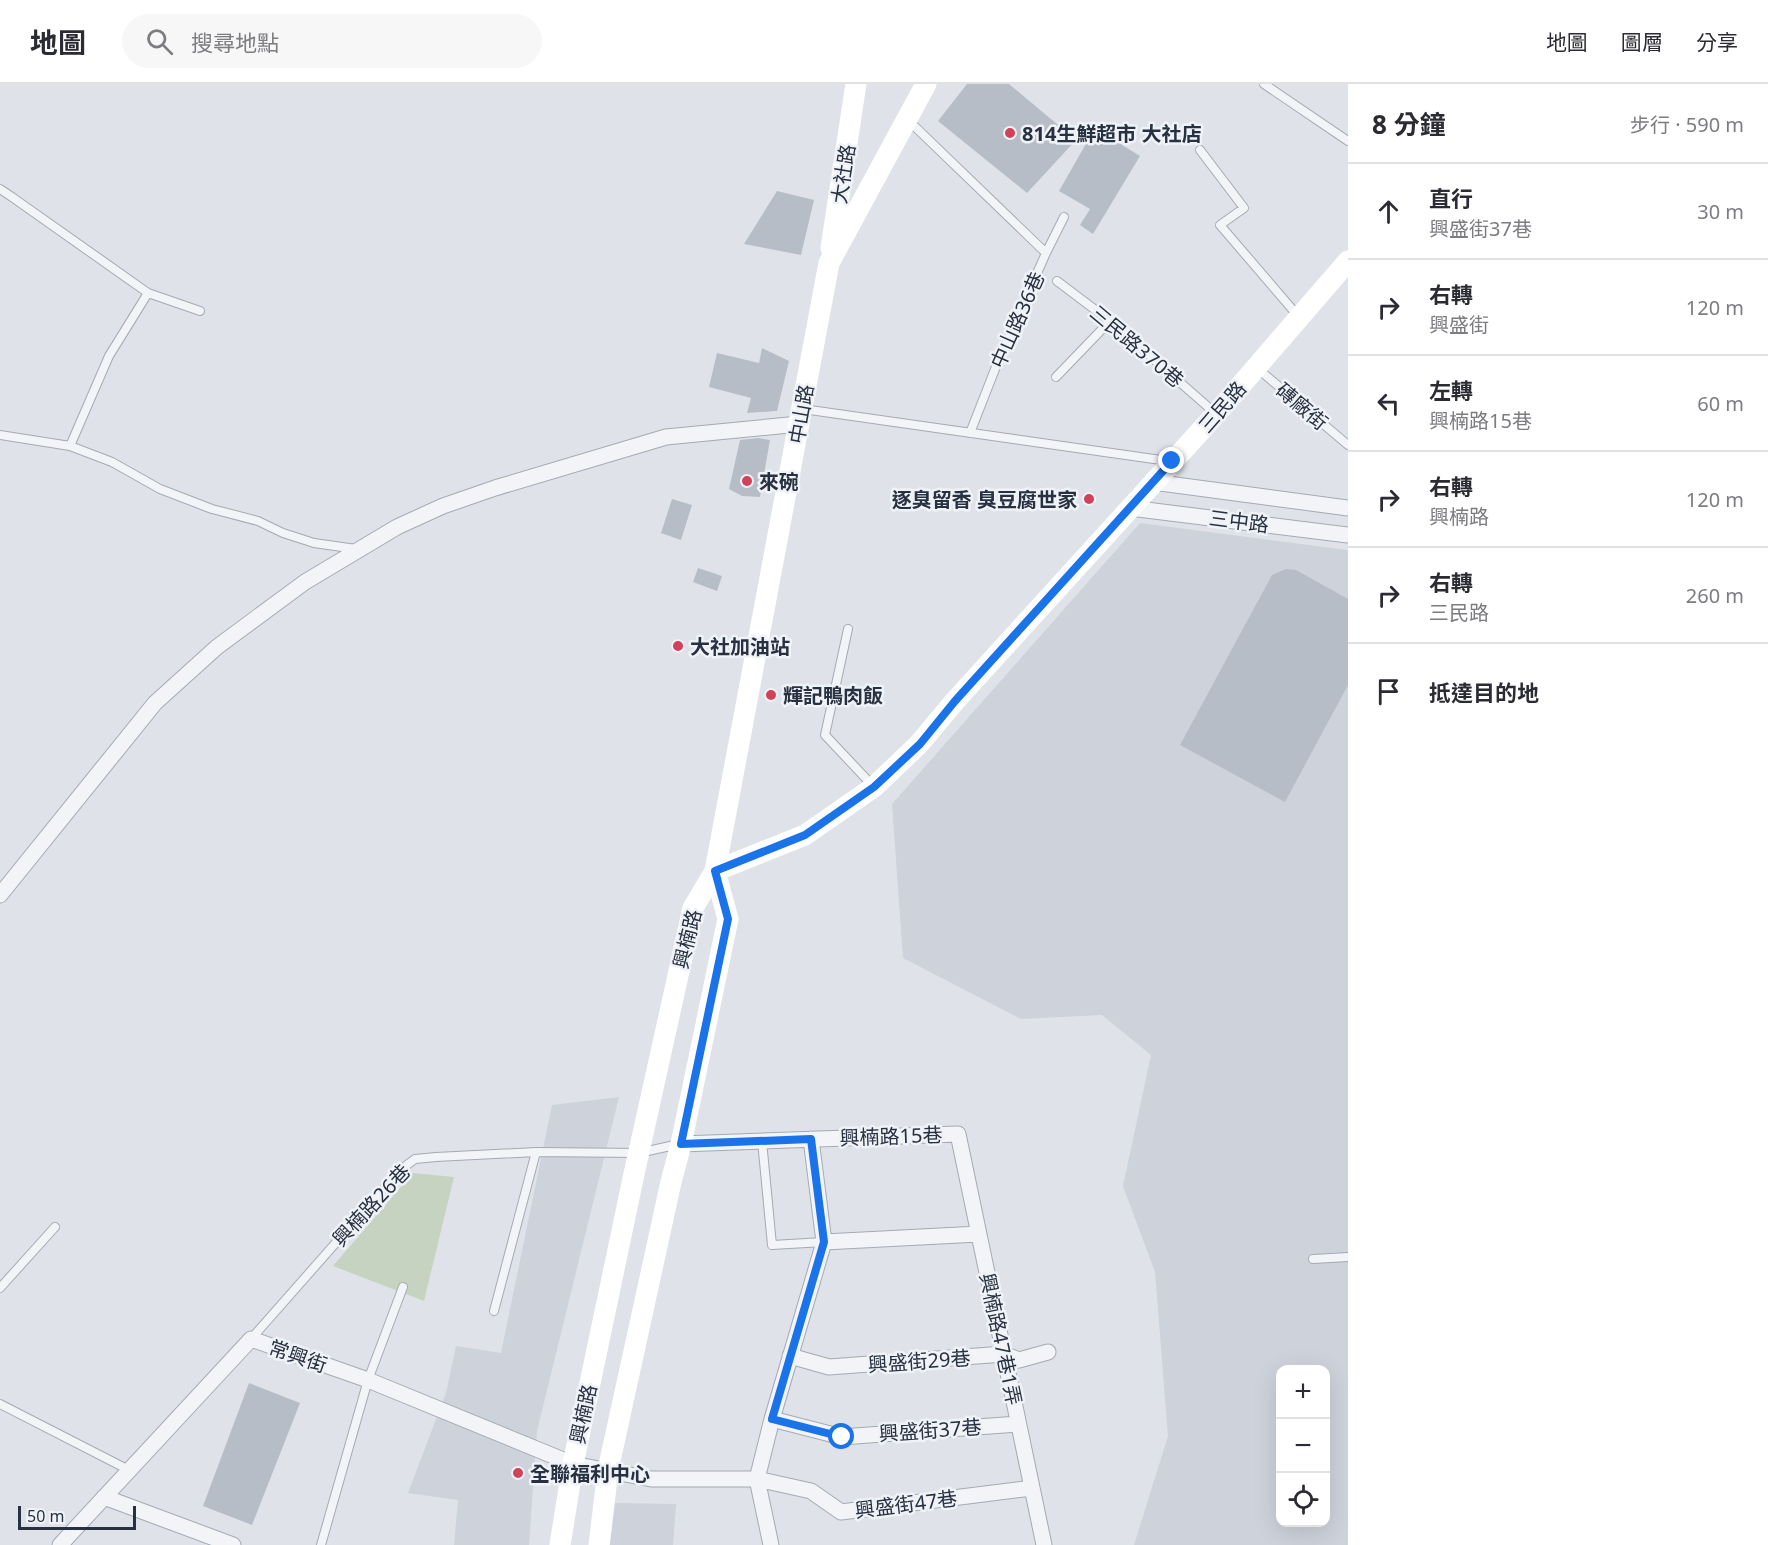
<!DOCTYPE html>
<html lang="zh-TW">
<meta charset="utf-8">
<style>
body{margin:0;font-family:"Noto Sans","Noto Sans TC",sans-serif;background:#f7f7f7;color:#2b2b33}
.controls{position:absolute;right:18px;bottom:18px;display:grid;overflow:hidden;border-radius:12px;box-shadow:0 6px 24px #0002}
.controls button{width:54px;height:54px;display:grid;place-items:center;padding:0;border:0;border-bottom:2px solid #e1e1e2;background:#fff;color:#2b2b33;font:30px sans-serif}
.scale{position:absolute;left:18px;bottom:15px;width:118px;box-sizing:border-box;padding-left:6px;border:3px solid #283141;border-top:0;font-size:16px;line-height:21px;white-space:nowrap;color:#283141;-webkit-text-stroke:4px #eff2f6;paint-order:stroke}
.stop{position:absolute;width:18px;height:18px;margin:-14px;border:4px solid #1a73e8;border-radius:50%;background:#fff}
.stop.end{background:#1a73e8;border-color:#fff;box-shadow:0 2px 6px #0008}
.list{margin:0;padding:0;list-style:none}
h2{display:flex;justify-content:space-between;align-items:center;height:78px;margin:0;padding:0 24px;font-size:26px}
h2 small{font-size:20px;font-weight:400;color:#7c7c81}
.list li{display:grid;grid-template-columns:39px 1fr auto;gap:18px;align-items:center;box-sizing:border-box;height:96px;padding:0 24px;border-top:2px solid #e1e1e2}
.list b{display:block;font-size:22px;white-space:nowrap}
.list p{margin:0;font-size:20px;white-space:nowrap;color:#7c7c81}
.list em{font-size:20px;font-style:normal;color:#7c7c81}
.icon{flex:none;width:33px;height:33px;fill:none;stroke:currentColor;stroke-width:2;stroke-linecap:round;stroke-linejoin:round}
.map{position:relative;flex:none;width:1348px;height:1461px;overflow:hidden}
header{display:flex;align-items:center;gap:36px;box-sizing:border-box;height:84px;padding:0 30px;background:#fff;border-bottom:2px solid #e1e1e2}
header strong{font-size:28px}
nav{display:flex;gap:33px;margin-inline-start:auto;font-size:21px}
.search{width:420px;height:54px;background:#f7f7f7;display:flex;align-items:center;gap:15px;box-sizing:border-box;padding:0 21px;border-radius:33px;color:#7c7c81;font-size:22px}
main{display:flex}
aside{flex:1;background:#fff}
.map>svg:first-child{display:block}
.built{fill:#cdd2db;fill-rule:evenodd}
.green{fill:#c5d3c0}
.building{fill:#b7bdc6}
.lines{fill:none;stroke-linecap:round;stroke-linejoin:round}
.lane-casing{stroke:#a4aab3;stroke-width:10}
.street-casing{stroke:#a4aab3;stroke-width:17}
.lane{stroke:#f2f4f7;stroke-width:8}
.street{stroke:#f2f4f7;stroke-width:15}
.secondary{stroke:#fff;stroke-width:21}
.route{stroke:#1a73e8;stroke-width:8}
.poi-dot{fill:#d1415a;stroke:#eff2f6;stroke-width:2}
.labels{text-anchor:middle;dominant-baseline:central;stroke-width:5;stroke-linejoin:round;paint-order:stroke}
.poi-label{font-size:20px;font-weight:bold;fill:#283141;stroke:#eff2f6;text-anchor:start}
.street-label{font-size:20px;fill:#283141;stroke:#eff2f6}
</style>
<header>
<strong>地圖</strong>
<div class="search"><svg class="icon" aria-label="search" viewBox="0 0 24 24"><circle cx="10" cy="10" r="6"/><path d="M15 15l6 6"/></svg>搜尋地點</div>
<nav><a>地圖</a><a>圖層</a><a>分享</a></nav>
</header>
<main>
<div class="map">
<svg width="1348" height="1461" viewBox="0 0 1348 1461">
<rect width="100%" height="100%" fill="#dfe3e9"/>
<!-- built -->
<path class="built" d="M1140 439 1348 466V1461H1134L1168 1352 1155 1188 1123 1102 1151 971 1102 931 1021 935 903 874 892 720ZM1280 1286H1326V1438H1280Z
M619 1013 537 1347 529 1461H454L458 1416 408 1409 446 1309 456 1262 501 1269 552 1021Z
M615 1419 676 1420 673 1461H610Z"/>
<!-- green -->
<path class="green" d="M413 1089 454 1093 424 1217 333 1182Z"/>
<!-- building -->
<path class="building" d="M967 0H1009L1076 56 1027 109 938 37Z
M1095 44 1140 72 1093 150 1080 141 1090 125 1059 107Z
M777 107 814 116 801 171 744 160Z
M762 264 789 277 777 327 747 329 751 314 709 303 717 269 759 279Z
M758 354 770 356 760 413 742 412 729 405 740 356Z
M672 415 692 421 681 456 661 449Z
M698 484 722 492 717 507 693 498Z
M1286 485 1296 486 1348 515V601L1285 718 1180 661 1272 491Z
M249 1299 300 1319 252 1441 203 1422Z"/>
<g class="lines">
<!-- lane casing -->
<g class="lane-casing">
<path id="lane" d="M1264 0 1348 57
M908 36 1046 169 997 280 970 349
M1200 66 1244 124 1220 141 1298 232
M0 105 12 113 148 209 200 227
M1046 169 1064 133
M1057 197 1110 237 1215 329
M1257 284 1348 361
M1056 293 1110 237
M803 325 1168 377
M0 351 70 362 112 378 160 405 212 425 258 437 283 449 314 459 356 465
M70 362 109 272 148 209
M848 545 825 651 873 702
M762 1057 772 1161 824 1158
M1313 1175 1348 1173
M0 1204 55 1143
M494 1227 536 1068
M251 1255 400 1086 415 1075 436 1073 536 1068 639 1069 679 1060
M0 1320 129 1386
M321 1461 368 1296 403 1203"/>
</g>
<!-- street casing -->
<g class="street-casing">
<path id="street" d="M1153 398 1348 424
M1130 424 1348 451
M0 811 155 619 217 563 305 498 397 443 443 422 495 404 666 353 799 340
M681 1060 958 1050 1044 1461
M824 1158 979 1150
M790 1272 829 1283 1004 1270 1019 1276 1048 1268
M772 1335 842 1353 1018 1340
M104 1413 233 1461
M60 1461 251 1255 368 1296 573 1380 651 1395H757L811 1407 841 1428 1032 1404
M771 1461 757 1395 772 1335 824 1158 811 1055"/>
</g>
<!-- lane -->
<use href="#lane" class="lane"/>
<!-- street -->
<use href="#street" class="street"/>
<!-- secondary -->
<path class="secondary" d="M831 164 856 0
M715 787 805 751 874 703 919 660 955 617 1216 330 1348 177
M560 1461 573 1380 634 1090 693 824 715 787 829 179 926 0
M599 1461 608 1386 671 1098 681 1060 728 835 715 787"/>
</g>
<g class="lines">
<!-- route -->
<path class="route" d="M842 1353 772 1335 824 1158 811 1055 681 1060 728 835 715 787 805 751 874 703 920 660 955 617 1172 377"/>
</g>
<!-- markers -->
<g class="poi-dot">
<circle cx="1010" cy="49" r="6"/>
<circle cx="747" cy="397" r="6"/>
<circle cx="1089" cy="415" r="6"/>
<circle cx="678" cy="562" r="6"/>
<circle cx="771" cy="611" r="6"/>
<circle cx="518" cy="1389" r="6"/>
</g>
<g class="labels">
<!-- poi labels -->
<g class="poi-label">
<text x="1022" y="49">814生鮮超市 大社店</text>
<text x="759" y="397">來碗</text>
<text x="1077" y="415" text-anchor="end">逐臭留香 臭豆腐世家</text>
<text x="690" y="562">大社加油站</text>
<text x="783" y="611">輝記鴨肉飯</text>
<text x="530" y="1389">全聯福利中心</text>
</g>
<!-- street labels -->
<g class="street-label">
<text transform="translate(843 90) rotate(-81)">大社路</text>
<text transform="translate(1017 236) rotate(-66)">中山路36巷</text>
<text transform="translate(1137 262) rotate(40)">三民路370巷</text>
<text transform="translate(1302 322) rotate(40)">磚廠街</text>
<text transform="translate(1222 323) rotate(-49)">三民路</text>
<text transform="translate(801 330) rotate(-80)">中山路</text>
<text transform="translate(1239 437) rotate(7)">三中路</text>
<text transform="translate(687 855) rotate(-76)">興楠路</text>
<text transform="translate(891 1052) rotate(-2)">興楠路15巷</text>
<text transform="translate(371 1121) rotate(-47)">興楠路26巷</text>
<text transform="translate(1001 1255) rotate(78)">興楠路47巷1弄</text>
<text transform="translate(298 1272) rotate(19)">常興街</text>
<text transform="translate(919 1277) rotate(-4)">興盛街29巷</text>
<text transform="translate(583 1330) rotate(-78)">興楠路</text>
<text transform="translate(930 1346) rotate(-4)">興盛街37巷</text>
<text transform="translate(906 1420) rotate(-7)">興盛街47巷</text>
</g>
</g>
</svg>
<div class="controls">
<button>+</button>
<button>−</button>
<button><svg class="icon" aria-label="locate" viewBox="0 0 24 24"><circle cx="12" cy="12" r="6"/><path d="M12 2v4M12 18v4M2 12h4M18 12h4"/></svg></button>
</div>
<div class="scale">50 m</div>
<div class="stop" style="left:842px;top:1353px"></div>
<div class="stop end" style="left:1172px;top:377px"></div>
</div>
<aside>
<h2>8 分鐘<small>步行 · 590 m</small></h2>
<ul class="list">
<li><svg class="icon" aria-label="ahead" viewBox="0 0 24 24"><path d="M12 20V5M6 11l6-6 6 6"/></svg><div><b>直行</b><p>興盛街37巷</p></div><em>30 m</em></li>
<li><svg class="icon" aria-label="right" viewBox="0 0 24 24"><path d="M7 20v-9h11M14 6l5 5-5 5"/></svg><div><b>右轉</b><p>興盛街</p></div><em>120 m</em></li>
<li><svg class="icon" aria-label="left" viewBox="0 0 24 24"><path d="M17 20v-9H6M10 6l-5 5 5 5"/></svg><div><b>左轉</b><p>興楠路15巷</p></div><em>60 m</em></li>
<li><svg class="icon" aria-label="right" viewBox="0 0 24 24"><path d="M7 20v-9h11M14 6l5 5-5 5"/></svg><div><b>右轉</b><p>興楠路</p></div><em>120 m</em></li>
<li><svg class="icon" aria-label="right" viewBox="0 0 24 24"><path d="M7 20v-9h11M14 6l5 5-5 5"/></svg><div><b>右轉</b><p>三民路</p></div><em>260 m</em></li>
<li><svg class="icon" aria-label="arrive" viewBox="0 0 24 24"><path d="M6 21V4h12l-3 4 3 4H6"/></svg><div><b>抵達目的地</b></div></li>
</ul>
</aside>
</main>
